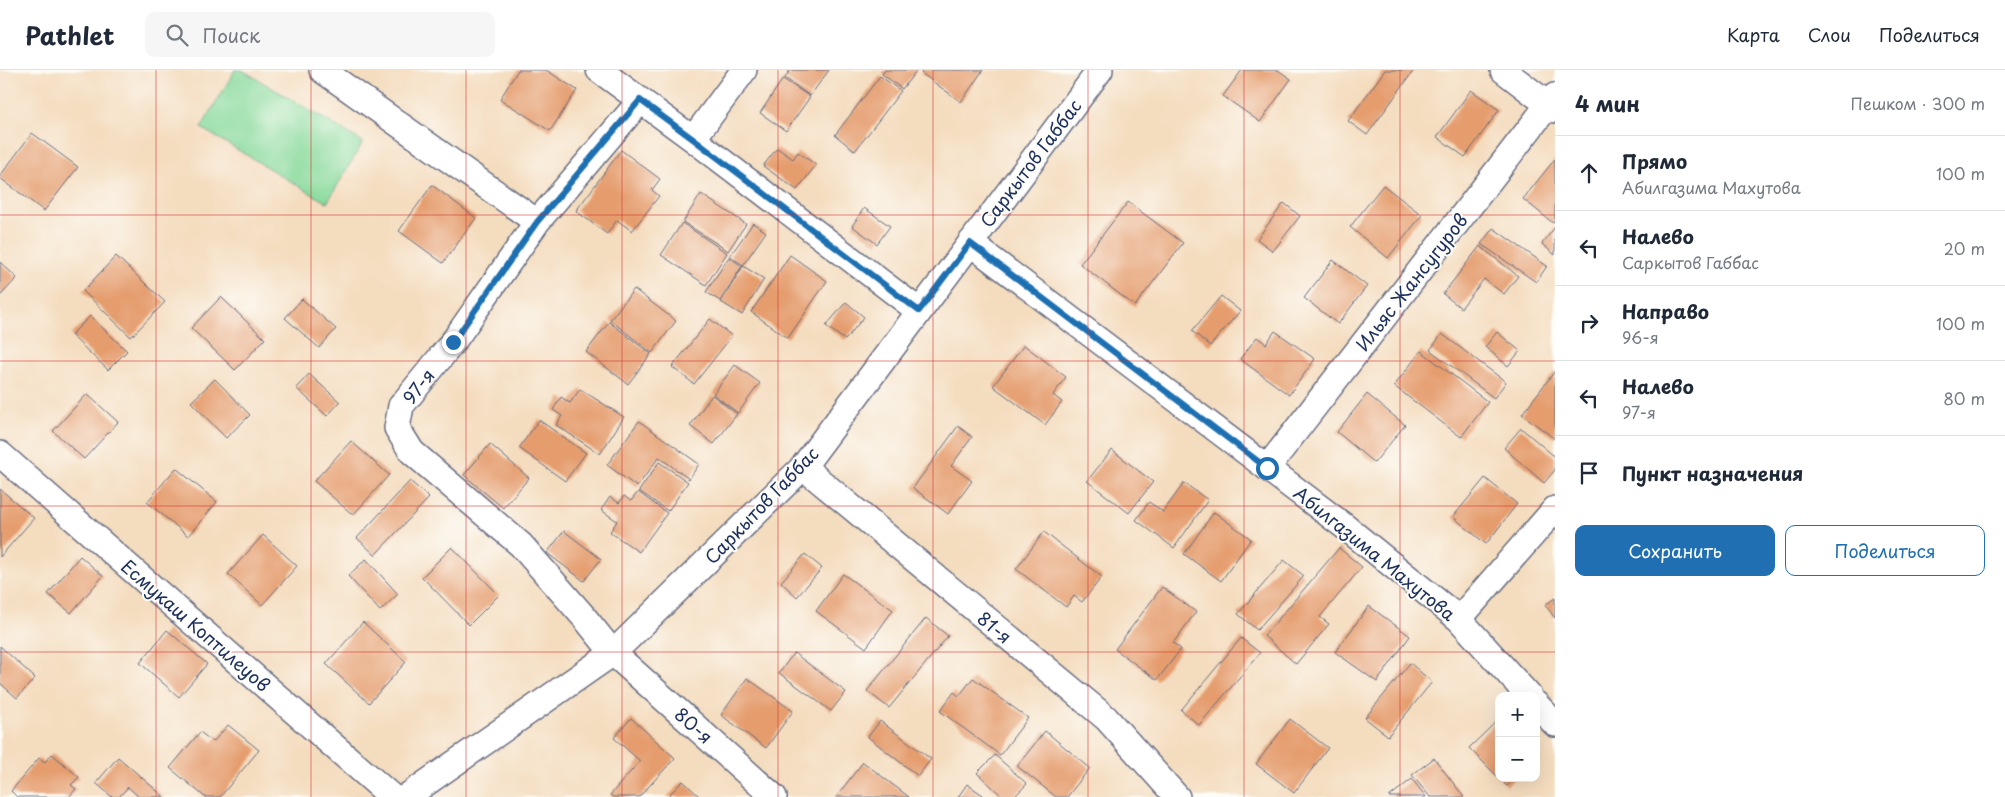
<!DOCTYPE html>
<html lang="ru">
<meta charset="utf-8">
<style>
body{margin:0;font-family:"Playpen Sans",sans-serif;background:#f6f6f7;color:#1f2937}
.controls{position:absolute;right:15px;bottom:15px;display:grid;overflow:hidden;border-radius:10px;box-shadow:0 5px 20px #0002}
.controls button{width:45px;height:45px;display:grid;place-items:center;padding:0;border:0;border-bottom:1px solid #e0e1e3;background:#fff;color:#1f2937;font:25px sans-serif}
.stop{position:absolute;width:15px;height:15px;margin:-11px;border:4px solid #1f6fb2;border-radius:50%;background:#fff}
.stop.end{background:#1f6fb2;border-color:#fff;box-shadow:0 1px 5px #0008}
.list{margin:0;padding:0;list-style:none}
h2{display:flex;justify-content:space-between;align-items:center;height:65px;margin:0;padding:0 20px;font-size:21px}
h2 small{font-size:16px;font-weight:400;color:#747a83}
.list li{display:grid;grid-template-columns:32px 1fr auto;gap:15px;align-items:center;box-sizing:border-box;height:75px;padding:0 20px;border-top:1px solid #e0e1e3}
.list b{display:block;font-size:19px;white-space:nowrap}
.list p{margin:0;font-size:16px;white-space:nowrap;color:#747a83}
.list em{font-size:16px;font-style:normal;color:#747a83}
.actions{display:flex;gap:10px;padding:15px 20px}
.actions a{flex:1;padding:11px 0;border:1px solid #1f6fb2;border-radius:10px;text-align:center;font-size:18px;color:#1f6fb2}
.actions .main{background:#1f6fb2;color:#fff}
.icon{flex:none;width:28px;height:28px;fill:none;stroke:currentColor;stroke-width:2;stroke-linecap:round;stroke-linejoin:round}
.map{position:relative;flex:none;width:1555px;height:727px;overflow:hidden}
header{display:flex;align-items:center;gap:30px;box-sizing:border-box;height:70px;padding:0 25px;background:#fff;border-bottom:1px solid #e0e1e3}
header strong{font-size:24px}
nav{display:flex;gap:28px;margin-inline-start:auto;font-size:18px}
.search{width:350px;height:45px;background:#f6f6f7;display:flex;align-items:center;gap:12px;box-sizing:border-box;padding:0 18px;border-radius:10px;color:#747a83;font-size:19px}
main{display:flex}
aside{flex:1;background:#fff}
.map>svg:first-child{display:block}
.green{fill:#88da9b;stroke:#52847c}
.building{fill:#e59d6e}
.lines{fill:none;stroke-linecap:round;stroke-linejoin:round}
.minor-casing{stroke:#676c80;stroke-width:28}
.minor{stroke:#fff;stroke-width:25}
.route{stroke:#1f6fb2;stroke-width:6}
.grid{fill:none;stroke:#d62828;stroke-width:1;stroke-opacity:0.55}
.labels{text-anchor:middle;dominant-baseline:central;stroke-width:4;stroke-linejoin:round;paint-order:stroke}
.street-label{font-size:18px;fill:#1b2f5e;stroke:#fdfcf7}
</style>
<header>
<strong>Pathlet</strong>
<div class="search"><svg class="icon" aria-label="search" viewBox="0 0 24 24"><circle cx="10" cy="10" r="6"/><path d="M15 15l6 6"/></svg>Поиск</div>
<nav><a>Карта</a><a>Слои</a><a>Поделиться</a></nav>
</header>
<main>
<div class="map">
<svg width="1555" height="727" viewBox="0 0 1555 727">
<rect width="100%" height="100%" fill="#fdfcf7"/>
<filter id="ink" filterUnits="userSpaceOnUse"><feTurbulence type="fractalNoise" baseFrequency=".02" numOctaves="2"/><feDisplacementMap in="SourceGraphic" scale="10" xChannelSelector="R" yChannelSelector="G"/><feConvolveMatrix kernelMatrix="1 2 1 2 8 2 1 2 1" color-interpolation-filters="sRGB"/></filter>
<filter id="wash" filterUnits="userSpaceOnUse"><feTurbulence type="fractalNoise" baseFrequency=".0096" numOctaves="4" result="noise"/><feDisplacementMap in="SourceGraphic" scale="20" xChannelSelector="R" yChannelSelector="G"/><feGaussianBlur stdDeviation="1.12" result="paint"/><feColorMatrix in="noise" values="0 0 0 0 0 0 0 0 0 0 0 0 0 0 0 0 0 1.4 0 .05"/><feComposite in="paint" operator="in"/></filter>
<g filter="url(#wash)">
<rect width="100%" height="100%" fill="#f4dcbe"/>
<!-- green -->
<path class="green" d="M235 0H242L363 72 327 133 201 58Z"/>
<g id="blocks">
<!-- building -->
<path class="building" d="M518 0H546L577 20 550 61 500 29Z
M790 0H829L810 26 785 8Z
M885 0H917L902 19 882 4Z
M923 0H983L961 32 921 3Z
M1242 0H1278L1291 9 1260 52 1223 26Z
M1385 0H1414L1367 65 1348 51Z
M880 6 901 21 855 81 835 65Z
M783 9 810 27 786 61 760 43Z
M1471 20 1499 40 1465 87 1437 67Z
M32 63 78 97 44 141 0 108V106Z
M777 78 793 89 798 82 816 95 797 120 763 96Z
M621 80 660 109 652 120 659 126 632 161 617 150 607 164 576 141Z
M1555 89V151L1553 153 1523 129Z
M432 115 476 148 443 193 399 161Z
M1383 115 1422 145 1388 188 1350 157Z
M701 124 746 154 728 181 683 152Z
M1128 132 1183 173 1135 236 1080 194Z
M1284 133 1300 146 1273 181 1257 169Z
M864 138 890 156 877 174 852 156Z
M682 153 727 183 706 215 661 185Z
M753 153 766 162 743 195 730 186Z
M1555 157V185L1542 174Z
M1493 158 1547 196 1536 212 1481 174Z
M1480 176 1518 206 1504 224 1484 209 1461 238 1443 224Z
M790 185 827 211 788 268 751 242Z
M116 186 165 232 131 267 83 221Z
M729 187 742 196 720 231 706 222Z
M1333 190 1367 216 1338 254 1304 228Z
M0 192 17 208 0 226Z
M743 196 764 209 742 245 721 232Z
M634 219 676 251 652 283 610 250Z
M1221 226 1240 241 1210 276 1192 261Z
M221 227 265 269 235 300 191 258Z
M302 229 336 259 319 278 285 248Z
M846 232 864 247 845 270 826 256Z
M90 246 127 281 108 300 71 265Z
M710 249 732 266 694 314 672 297Z
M609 252 651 284 628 314 586 282Z
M1275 261 1315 289 1289 325 1240 289 1257 267 1266 274Z
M1497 262 1520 281 1508 296 1485 277Z
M1442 264 1506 312 1494 328 1430 280Z
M1024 275 1066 307 1053 325 1062 332 1045 355 993 316Z
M1421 281 1488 332 1461 367 1394 316Z
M735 295 760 313 738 343 713 324Z
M1555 301V369L1522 344Z
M309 304 340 332 327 346 296 318Z
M215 309 250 345 226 368 191 332Z
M580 319 624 347 600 384 556 355 562 346 553 340 561 327 570 333Z
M87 324 118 352 84 389 53 361Z
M1367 324 1405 355 1374 393 1337 362Z
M712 325 737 344 714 374 690 356Z
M539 350 586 383 565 411 519 378Z
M639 351 699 394 689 409 659 387 637 417 607 395Z
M958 356 972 367 951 396 972 411 948 444 913 418Z
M1521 358 1555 387V400L1544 413 1504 378Z
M351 371 389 405 353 445 314 411Z
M490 374 529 408 503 438 464 405Z
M1112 380 1153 412 1129 443 1087 411Z
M659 392 688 412 668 441 639 421Z
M176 398 217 432 188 466 147 432Z
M1485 408 1517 434 1486 474 1453 447Z
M410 411 429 428 375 485 357 468Z
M1184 413 1208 430 1174 478 1136 450 1149 432 1163 442Z
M0 419 34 448 0 487Z
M638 422 667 443 639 482 610 462 617 451 601 440 610 427 619 433 624 426 631 431Z
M1214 442 1251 469 1221 511 1184 484Z
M564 461 601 489 584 511 547 483Z
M1044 462 1102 507 1082 532 1074 526 1066 537 1016 499Z
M263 465 297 496 262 535 228 504Z
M452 477 499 525 469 555 422 507Z
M1339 478 1362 497 1320 547 1329 554 1296 594 1264 566Z
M805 484 822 498 797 527 781 512Z
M80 486 103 506 71 543 48 524Z
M366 489 398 524 380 541 348 506Z
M1284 490 1304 506 1257 560 1238 544Z
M843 504 893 540 866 578 816 541Z
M1162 517 1196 542 1173 573 1181 579 1157 610 1115 579Z
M1555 528V548L1545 535Z
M1369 536 1410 566 1377 612 1335 582Z
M926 548 948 566 889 638 867 621Z
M363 552 406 592 369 633 326 594Z
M167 560 207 594 179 627 140 593Z
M1241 568 1260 583 1199 655 1181 640Z
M0 576 35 608 17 628 0 613Z
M794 583 846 622 831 641 779 603Z
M1410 593 1432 612 1388 666 1365 648Z
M747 608 793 641 766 678 721 645Z
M973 608 1028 648 1000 685 940 641 954 622 959 626Z
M631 648 675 688 639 727H613L610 725 640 691 614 668Z
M1290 649 1328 678 1294 723 1256 694Z
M1499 649V708H1515L1507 716 1469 678Z
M880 651 931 689 918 706 868 667Z
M228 655 259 680 220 727H205L170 698 200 662 213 672Z
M1045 661 1090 698 1067 727H1056L1017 696Z
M52 684 79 707 71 715 76 719 69 727H17L11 721 39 688 45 692Z
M995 685 1027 714 1014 727H1003L977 703Z
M118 687 164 727H139L128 717 119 727H112L96 713Z
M1434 688 1464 727H1430L1412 705Z
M863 692 909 727H836Z
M1412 709 1426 727H1389Z
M683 711 700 727H667Z
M967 714 983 725 982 727H958Z"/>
</g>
</g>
<g filter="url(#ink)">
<use href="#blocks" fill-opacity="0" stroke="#676c80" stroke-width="1"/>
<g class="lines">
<!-- minor casing -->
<g class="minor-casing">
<path id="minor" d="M322 0 537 152
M599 0 693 69 919 241
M1503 0 1555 40
M640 31 537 152 453 272 401 336 397 358 412 382 521 475 584 547 613 583 774 727
M693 69 744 0
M970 173 1344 456 1459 549 1529 626
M0 384 392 727
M803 397 1106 648 1177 727
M1267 398 1555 26
M1459 549 1555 439
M1536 634 1555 654
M406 727 613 583 803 397 1100 0"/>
</g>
<!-- minor -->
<use href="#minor" class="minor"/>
</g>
</g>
<g class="lines" filter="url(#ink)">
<!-- route -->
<path class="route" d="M453 272 537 152 640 30 693 69 919 241 970 173 1267 398"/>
</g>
<!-- grid -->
<path class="grid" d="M156 0V727M311 0V727M466 0V727M622 0V727M778 0V727M933 0V727M1088 0V727M1244 0V727M1400 0V727M0 145H1555M0 291H1555M0 436H1555M0 582H1555"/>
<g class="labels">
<!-- street labels -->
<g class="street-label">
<text transform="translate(1030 93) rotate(-53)">Саркытов Габбас</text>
<text transform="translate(1411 212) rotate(-52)">Ильяс Жансугуров</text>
<text transform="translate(418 316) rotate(-52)">97-я</text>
<text transform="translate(761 435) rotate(-46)">Саркытов Габбас</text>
<text transform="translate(1375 483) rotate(39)">Абилгазима Махутова</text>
<text transform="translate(196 555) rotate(41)">Есмукаш Коптилеуов</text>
<text transform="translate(995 557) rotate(40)">81-я</text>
<text transform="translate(694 655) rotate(42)">80-я</text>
</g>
</g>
</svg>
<div class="controls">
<button>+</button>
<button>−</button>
</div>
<div class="stop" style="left:1267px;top:398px"></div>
<div class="stop end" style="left:453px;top:272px"></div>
</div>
<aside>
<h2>4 мин<small>Пешком · 300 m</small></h2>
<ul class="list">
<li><svg class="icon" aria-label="ahead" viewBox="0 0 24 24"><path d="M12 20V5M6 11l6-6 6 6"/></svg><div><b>Прямо</b><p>Абилгазима Махутова</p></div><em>100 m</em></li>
<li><svg class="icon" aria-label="left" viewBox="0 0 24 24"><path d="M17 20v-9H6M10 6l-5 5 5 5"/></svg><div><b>Налево</b><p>Саркытов Габбас</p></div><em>20 m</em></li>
<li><svg class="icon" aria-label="right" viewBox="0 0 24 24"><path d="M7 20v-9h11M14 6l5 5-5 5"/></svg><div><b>Направо</b><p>96-я</p></div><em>100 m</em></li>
<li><svg class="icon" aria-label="left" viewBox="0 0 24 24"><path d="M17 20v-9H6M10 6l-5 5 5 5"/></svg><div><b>Налево</b><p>97-я</p></div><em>80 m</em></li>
<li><svg class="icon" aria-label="arrive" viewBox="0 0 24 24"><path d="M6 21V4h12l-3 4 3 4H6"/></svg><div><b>Пункт назначения</b></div></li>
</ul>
<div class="actions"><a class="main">Сохранить</a><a>Поделиться</a></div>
</aside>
</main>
